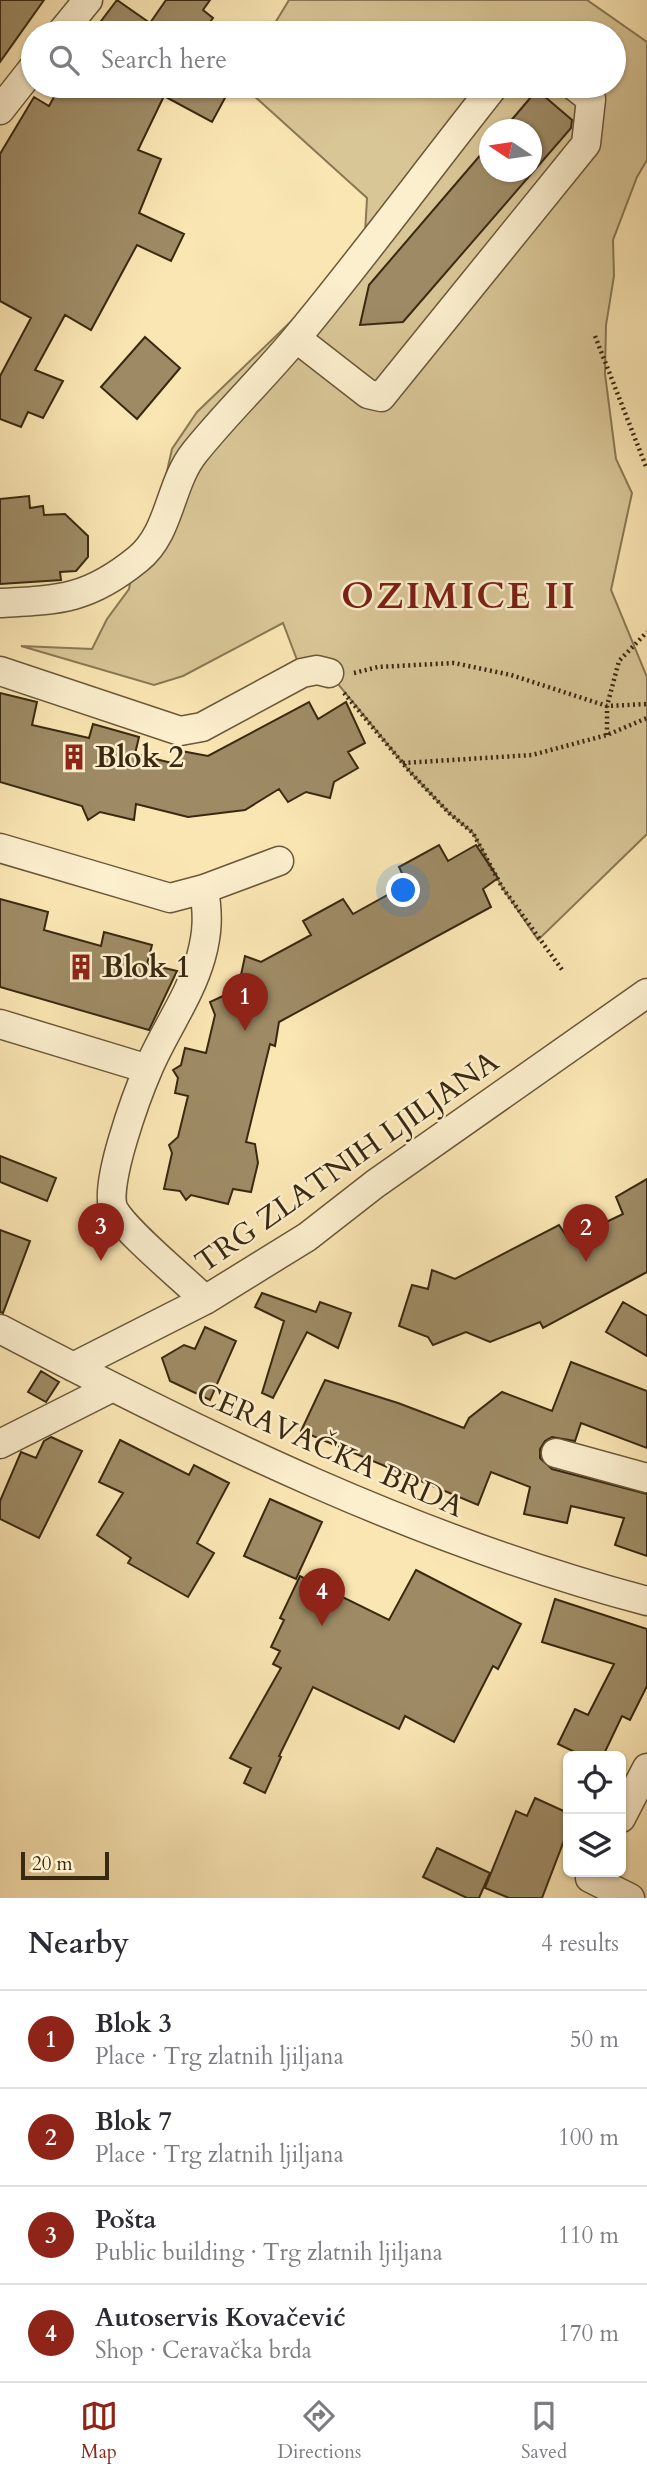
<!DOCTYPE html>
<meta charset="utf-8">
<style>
body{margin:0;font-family:Cardo,serif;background:#f7f7f7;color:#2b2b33}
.controls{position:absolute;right:21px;bottom:21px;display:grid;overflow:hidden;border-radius:10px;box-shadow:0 2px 5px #0004}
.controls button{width:63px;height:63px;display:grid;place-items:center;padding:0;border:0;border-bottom:2px solid #e1e1e2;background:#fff;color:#2b2b33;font:35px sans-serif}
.compass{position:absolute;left:479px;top:119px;width:63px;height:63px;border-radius:50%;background:#fff;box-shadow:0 2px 5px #0004;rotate:283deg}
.scale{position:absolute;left:21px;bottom:18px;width:88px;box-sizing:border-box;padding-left:7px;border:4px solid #3a2910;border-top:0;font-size:19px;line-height:24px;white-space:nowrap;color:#3a2910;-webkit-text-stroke:5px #fcefce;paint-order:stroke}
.you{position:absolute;left:404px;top:891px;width:24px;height:24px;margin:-18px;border:5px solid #fff;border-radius:50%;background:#1a73e8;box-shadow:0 0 0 10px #1a73e833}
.badge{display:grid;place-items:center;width:46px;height:46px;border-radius:50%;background:#8f2418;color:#fff;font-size:23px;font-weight:700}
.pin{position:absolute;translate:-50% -58px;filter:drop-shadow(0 2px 4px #0008)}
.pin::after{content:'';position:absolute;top:37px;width:24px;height:21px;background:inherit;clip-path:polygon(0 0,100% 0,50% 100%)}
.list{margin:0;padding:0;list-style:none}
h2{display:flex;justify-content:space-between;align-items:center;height:91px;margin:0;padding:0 28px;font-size:30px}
h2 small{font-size:23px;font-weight:400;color:#7c7c81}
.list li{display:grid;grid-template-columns:46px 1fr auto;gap:21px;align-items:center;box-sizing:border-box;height:98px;padding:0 28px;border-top:2px solid #e1e1e2}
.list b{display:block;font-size:26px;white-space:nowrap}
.list p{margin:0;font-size:23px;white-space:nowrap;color:#7c7c81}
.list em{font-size:23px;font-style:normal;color:#7c7c81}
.icon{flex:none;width:38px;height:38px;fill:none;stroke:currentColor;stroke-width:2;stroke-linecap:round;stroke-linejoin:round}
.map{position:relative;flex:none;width:647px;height:1898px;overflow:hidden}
.search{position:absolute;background:#fff;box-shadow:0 2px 5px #0004;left:21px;right:21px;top:21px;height:77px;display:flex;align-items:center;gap:18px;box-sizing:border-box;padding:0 24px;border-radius:38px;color:#7c7c81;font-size:26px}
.sheet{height:483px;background:#fff}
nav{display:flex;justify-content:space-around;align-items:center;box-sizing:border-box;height:98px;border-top:2px solid #e1e1e2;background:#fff;font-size:19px;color:#7c7c81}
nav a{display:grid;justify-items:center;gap:4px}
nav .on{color:#8f2418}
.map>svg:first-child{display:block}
.green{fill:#d9c697;stroke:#8a7854;stroke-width:2;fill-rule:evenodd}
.building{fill:#9e8b65;stroke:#3a2910;stroke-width:2}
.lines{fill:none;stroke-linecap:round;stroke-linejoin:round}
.minor-casing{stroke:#6a5839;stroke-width:31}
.path{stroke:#3a2910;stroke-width:4.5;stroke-dasharray:2 3.5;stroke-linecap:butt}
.minor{stroke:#fcefce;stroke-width:28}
.labels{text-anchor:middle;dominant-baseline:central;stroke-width:5;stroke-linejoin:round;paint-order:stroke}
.poi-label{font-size:30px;font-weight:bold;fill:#3a2910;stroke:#fcefce;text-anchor:start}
.street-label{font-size:30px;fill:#3a2910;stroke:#fcefce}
.district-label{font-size:37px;font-weight:bold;letter-spacing:2px;fill:#7a1f14;stroke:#fcefce}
</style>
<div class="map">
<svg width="647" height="1898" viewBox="0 0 647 1898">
<rect width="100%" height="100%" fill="#fae6b3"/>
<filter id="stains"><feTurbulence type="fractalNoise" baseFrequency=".00286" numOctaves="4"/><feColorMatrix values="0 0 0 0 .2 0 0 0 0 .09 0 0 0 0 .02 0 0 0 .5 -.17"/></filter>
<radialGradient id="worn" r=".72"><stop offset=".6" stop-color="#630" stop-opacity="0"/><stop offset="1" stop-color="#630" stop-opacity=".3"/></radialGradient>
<!-- green -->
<path class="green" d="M289 0H587L647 42V160L637 177 613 240 614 276 606 325 605 374 616 459 632 493 611 590 647 677V834L538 940 502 887 473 833 449 813 411 773 329 673H302L283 623 183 676 154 685 21 646 92 649 107 619 129 589 134 562 151 542 172 449 197 412 364 251 367 198 243 86H614V33H269ZM490 130H532V172H490Z"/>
<!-- building -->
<path class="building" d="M0 0H44L0 62Z
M117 0 150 23 166 0H210L203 10 213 18 202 33H92Z
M60 86H202L225 98 212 122 164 96 138 150 161 159 139 213 184 234 171 261 137 245 91 330 65 315 35 370 63 381 43 418 28 412 21 427 0 419V376L31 318 0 301V154L34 97 49 106Z
M537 90 572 120 571 128 403 322 360 325 369 285 489 145V172H531V130H503Z
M145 337 180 368 137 419 101 387Z
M29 496 30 508 43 506 44 515 65 514 88 536V557L76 571 60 572 61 580 0 584V499Z
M0 693 37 702 32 725 89 738 93 724 139 737 135 754 176 764 181 751 208 756 309 702 318 719 346 702 365 743 348 752 358 768 334 782 330 798 306 792 288 802 279 789 245 810 188 817 136 804 134 820 100 812 88 820 82 806 0 782Z
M439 845 448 861 476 845 498 878 483 889 491 907 279 1022 275 1046 270 1044 246 1142 255 1144 258 1163 251 1192 233 1189 228 1204 191 1195 186 1200 180 1191 164 1189 172 1153 169 1145 178 1137 188 1096 175 1093 178 1078 173 1070 181 1065 185 1048 206 1053 215 1015 210 1002 238 989 245 956 261 962 311 935 303 921 343 899 353 914 407 884 399 867Z
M0 899 48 912 44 930 101 946 104 932 152 945 147 964 177 971 149 1030 0 987Z
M0 1156 56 1178 47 1201 0 1182Z
M647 1179V1272L543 1328 540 1322 490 1342 466 1332 433 1345 428 1337 399 1326 412 1285 428 1289 432 1270 455 1279 559 1225 569 1240 623 1214 616 1197Z
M0 1230 30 1241 3 1313 0 1312Z
M262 1293 316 1312 320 1302 351 1313 338 1348 307 1332 273 1398 262 1393 284 1321 255 1307Z
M623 1302 647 1316V1356L606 1332Z
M205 1327 236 1341 210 1400 170 1381 162 1358 184 1345 195 1349Z
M571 1362 647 1391V1448L581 1423 575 1441 552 1437 545 1441 540 1449V1458L552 1469 647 1494V1556L615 1545 624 1518 571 1506 567 1523 524 1514 530 1487 491 1472 478 1505 301 1431 325 1380 398 1403 464 1428 469 1418 502 1392 552 1411Z
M41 1371 59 1382 46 1402 28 1392Z
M51 1437 82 1451 39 1538 0 1519V1501L21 1452 36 1458 44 1441Z
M120 1440 189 1475 194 1465 229 1483 197 1543 214 1553 188 1597 128 1563 131 1558 97 1535 123 1493 99 1482Z
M270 1499 322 1522 296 1579 244 1556Z
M416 1570 521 1624 498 1669 493 1666 454 1742 405 1716 399 1729 313 1687 279 1756 281 1757 265 1793 244 1783 251 1768 230 1758 281 1668 273 1664 280 1651 271 1647 284 1620 280 1618 300 1576 389 1620Z
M555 1599 647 1629V1686L630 1720 622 1716 603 1756H583L558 1744 575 1709 588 1715 614 1664 542 1642Z
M535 1798 568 1813V1830L542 1898H509L485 1888 516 1811 527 1816Z
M437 1848 490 1873 479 1898H467L423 1877Z"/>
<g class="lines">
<!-- minor casing -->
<g class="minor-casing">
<path id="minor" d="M61 33 88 0
M0 110 33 68
M296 338 368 394 381 397 586 144 591 99 574 86
M0 603C61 600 89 599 138 559 171 532 169 484 195 452 227 412 264 377 297 337 365 255 428 169 494 86
M0 671 180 731 202 727 302 673 317 670 329 673
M0 848 170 898 204 889 279 861
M204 889C208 914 208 932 201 957 190 996 165 1030 149 1067 138 1092 102 1188 114 1210 127 1233 184 1279 205 1300
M0 1024 148 1069
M0 1329C208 1438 419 1541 647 1601
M73 1367 205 1300 307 1237 375 1184 647 993
M0 1444 111 1388
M556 1453 647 1478
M621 1818 647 1768
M590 1878 630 1898"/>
</g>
<!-- path -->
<path class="path" d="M595 336 647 469
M354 673 378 667 454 663 511 675 607 706 647 704
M344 693 411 773 449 813 473 833 502 887 563 971
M607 735V706L619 661 647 632
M403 763 532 755 607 735 647 718"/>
<!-- minor -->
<use href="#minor" class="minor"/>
</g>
<!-- icons -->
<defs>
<g id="building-bare" transform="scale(2.1)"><path d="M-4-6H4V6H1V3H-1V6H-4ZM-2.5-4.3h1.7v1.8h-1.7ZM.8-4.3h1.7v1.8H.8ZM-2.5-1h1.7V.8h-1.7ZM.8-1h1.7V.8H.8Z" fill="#8f2418" stroke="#fcefce" stroke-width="2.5" paint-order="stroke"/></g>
</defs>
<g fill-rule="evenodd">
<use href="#building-bare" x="74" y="757"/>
<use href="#building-bare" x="81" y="967"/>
</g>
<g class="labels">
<!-- poi labels -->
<g class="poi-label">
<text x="95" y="757">Blok 2</text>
<text x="102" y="967">Blok 1</text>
</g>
<!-- street labels -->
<g class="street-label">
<text transform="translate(347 1162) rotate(-35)">TRG ZLATNIH LJILJANA</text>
<text transform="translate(330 1450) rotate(24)">CERAVAČKA BRDA</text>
</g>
<!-- district labels -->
<g class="district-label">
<text x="459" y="596">OZIMICE II</text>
</g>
</g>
<rect width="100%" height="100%" filter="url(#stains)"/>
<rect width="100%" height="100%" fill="url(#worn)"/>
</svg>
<div class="controls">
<button><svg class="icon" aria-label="locate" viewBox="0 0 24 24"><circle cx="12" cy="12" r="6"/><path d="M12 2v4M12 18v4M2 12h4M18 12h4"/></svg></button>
<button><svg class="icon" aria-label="layers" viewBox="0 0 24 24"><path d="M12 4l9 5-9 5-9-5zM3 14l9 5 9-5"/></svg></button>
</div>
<svg class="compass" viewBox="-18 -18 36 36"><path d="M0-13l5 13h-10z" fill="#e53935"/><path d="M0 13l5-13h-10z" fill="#7c7c81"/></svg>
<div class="scale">20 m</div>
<div class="you"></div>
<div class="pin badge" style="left:245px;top:1031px">1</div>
<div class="pin badge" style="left:586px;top:1262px">2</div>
<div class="pin badge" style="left:101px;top:1261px">3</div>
<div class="pin badge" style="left:322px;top:1626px">4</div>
<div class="search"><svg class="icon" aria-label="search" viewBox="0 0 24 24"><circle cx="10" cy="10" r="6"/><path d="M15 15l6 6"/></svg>Search here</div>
</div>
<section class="sheet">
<h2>Nearby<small>4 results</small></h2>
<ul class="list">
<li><span class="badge">1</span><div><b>Blok 3</b><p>Place · Trg zlatnih ljiljana</p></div><em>50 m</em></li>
<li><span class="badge">2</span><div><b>Blok 7</b><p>Place · Trg zlatnih ljiljana</p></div><em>100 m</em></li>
<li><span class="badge">3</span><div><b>Pošta</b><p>Public building · Trg zlatnih ljiljana</p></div><em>110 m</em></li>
<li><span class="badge">4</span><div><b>Autoservis Kovačević</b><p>Shop · Ceravačka brda</p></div><em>170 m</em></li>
</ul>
</section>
<nav>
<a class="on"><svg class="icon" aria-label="map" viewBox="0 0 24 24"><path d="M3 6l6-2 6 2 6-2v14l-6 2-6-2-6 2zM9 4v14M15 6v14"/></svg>Map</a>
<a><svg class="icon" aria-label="directions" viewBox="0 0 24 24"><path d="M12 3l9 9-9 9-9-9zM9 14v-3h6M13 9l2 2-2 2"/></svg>Directions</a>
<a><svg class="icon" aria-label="saved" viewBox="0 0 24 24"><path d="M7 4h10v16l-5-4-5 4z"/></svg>Saved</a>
</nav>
